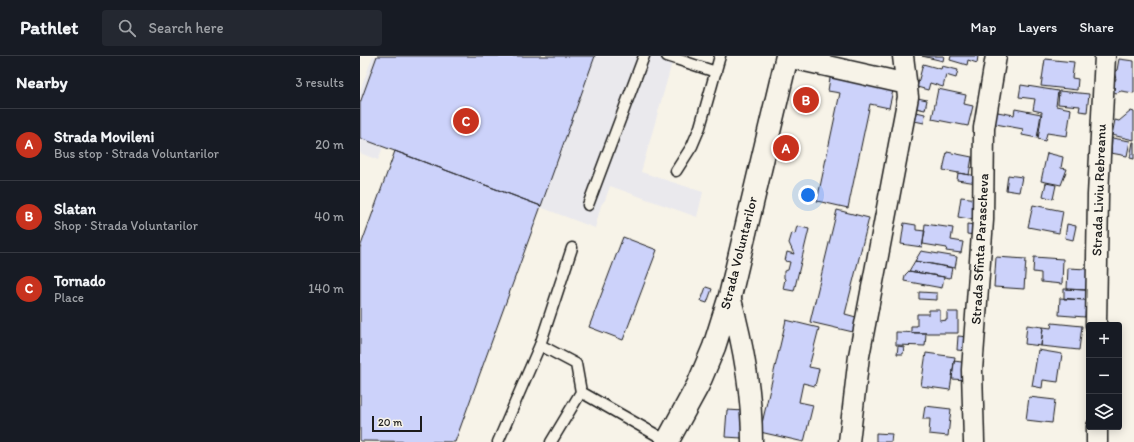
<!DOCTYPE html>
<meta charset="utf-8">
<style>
body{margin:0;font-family:Itim,sans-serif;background:#242831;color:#f1f3f6}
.controls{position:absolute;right:12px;bottom:12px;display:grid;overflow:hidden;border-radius:4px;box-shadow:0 2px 10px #0003}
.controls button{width:36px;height:36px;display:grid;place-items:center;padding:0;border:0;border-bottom:1px solid #363941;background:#171b24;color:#f1f3f6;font:20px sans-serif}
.scale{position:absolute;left:12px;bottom:10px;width:50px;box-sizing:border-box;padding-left:4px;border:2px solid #1c1c1c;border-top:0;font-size:11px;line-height:14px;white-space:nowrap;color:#1c1c1c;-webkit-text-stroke:3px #f7f3e8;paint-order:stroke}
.you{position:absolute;left:448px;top:139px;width:14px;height:14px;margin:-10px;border:3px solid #fff;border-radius:50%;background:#1a73e8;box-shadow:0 0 0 6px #1a73e833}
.badge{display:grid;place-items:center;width:26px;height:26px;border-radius:50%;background:#c8321e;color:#fff;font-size:13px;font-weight:700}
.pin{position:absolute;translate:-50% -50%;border:2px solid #fff;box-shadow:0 1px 4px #0006}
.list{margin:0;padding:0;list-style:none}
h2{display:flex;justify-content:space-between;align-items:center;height:52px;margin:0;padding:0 16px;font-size:17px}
h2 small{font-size:13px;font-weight:400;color:#9ea1a6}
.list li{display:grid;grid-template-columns:26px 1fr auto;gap:12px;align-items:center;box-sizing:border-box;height:72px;padding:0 16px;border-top:1px solid #363941}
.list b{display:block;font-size:15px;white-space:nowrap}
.list p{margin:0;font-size:13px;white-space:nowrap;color:#9ea1a6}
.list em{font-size:13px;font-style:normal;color:#9ea1a6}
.icon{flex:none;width:22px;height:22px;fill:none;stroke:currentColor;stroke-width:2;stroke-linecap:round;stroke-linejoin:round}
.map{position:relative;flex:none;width:774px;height:386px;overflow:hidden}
header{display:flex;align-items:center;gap:24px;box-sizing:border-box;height:56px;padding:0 20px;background:#171b24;border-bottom:1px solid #363941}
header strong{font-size:19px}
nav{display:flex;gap:22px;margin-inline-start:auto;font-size:14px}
.search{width:280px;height:36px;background:#242831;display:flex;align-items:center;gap:10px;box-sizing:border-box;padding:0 14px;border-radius:4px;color:#9ea1a6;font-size:15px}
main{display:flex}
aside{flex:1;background:#171b24}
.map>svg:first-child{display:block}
.built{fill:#eae9ed}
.building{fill:#ccd2fa;stroke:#1c1c1c}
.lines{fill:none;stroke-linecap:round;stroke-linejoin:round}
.lane-casing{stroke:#1c1c1c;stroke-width:13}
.street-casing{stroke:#1c1c1c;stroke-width:23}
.secondary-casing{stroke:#1c1c1c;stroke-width:25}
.lane{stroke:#f7f3e8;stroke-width:10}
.street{stroke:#f7f3e8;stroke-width:20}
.secondary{stroke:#f7f3e8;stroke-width:22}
.labels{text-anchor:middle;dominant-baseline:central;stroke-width:3;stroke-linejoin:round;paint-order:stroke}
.street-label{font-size:14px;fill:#1c1c1c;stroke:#f7f3e8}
</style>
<header>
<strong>Pathlet</strong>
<div class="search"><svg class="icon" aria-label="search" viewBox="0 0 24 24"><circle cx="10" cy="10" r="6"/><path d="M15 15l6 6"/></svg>Search here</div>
<nav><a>Map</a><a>Layers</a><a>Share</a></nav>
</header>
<main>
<aside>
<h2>Nearby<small>3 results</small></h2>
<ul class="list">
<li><span class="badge">A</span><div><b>Strada Movileni</b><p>Bus stop · Strada Voluntarilor</p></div><em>20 m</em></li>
<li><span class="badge">B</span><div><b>Slatan</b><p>Shop · Strada Voluntarilor</p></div><em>40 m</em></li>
<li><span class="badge">C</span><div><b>Tornado</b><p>Place</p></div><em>140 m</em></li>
</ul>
</aside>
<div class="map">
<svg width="774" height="386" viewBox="0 0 774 386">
<rect width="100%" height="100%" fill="#f7f3e8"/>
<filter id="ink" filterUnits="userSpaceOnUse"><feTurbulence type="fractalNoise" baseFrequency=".025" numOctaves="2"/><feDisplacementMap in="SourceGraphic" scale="8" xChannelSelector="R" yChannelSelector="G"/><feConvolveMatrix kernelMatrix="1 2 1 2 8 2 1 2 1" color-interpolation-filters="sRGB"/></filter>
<g filter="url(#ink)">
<!-- built -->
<path class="built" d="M13 0H314L281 116 343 136 337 161 250 130 245 144 241 149 235 172 23 91 18 104 0 97V35Z"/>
<!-- building -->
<path class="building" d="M17 0H235L181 150 0 82V47Z
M562 0H584L583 5Z
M591 0H618L617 7 608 4 607 9 590 4Z
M685 3 714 6 712 22 718 23 717 34 681 30Z
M759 3 774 5V37L761 35 756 37 753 35V28L756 23 754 16 757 14Z
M563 8 581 13 582 10 598 14 596 22 586 19 583 31 570 27 568 34 557 31Z
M471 16 534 30 529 52 510 48 488 152 457 145 480 37 468 35Z
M661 29 698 35 696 50 711 53 707 80 687 77 685 85 678 83 682 56 673 54 675 43 659 41Z
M578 33 606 39 604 48 613 50 608 70 572 63Z
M699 35 729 38 727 56 719 55 720 50 698 48Z
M553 41 567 44 565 54 551 51Z
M655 53 681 58 677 82 662 79 663 73 630 67 632 55 654 59Z
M552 55 565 58 564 67 550 64Z
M771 55 774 56V84L752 79 755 64 759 65Z
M752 82 770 85 767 100 751 97Z
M773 86H774V103L770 102Z
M35 95 181 150 95 386 0 385V192Z
M587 96 612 101 609 119 583 114Z
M687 97 703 101 701 112 707 113 701 129 681 125Z
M598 117 618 120 617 127 597 124Z
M648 119 662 121 659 136 646 134Z
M686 127 696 129 693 143 683 140Z
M601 141 618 143 615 164 598 161Z
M673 149 703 155 699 177 668 171Z
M477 154 509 162 485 258 496 261 493 276 450 266Z
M544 167 556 169V174L565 175 562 191 541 188Z
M565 168 593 172 591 184 603 186 601 197 586 195 587 192 563 188Z
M607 168 615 169 614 179 607 178Z
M707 168 716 170 713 184 705 182Z
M437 170 449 173 434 235 423 233 425 223 424 222V215L428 214 430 206 425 205 427 196 434 198 429 187 432 177 435 178Z
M263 181 297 194 263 284 229 271Z
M561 195 597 201 595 212 555 205Z
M636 201 666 203 664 233 634 231Z
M674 201 703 203 702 228 681 226V217L673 216Z
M555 205 592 212 590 222 549 215Z
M708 212 727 213 726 234 707 233Z
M549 215 584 221 582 232 544 225 545 219Z
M346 231 352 233 347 247 341 245Z
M704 233 726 234V244L704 243Z
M559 236 577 237V244L559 243Z
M700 242 726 244 725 261 699 259Z
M569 254H580V265L587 264V256H598V277H551V270H557V258H569Z
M426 264 459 272 449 311 459 313 455 330 443 327 439 346 453 349 444 386 400 376Z
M692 267 722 270 719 294 681 290 683 271 691 272Z
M667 269 683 271 681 290 665 288Z
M536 276 566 277 565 290 536 289Z
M598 280 608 281 607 295 597 294Z
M538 290 544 291 543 298H537Z
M678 294 702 298 698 326 683 324 682 332 672 330Z
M566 297 595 301 590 334 561 330Z
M594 305 609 307 607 324 592 323Z
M669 341 695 344 692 367 666 364Z
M565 350 591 353 588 380 569 378 570 363H563Z
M367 354 384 355 382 382 365 381Z
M516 377 532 378 531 386H516Z"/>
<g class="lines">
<!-- lane casing -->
<g class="lane-casing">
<path id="lane" d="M307 0 356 16
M316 115 332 90 340 71 360 0
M228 149 284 0
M180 289 216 308 221 336
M138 386 180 289 212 192
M191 386 221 336 307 385"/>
</g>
<!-- street casing -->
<g class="street-casing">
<path id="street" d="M427 1 547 28
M370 240C383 287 392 337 392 386
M736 269 738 139 745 0
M737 371V386
M489 386 499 300 548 41 543 0
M614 386 612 314 623 164 624 72 636 0"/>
</g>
<!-- secondary casing -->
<g class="secondary-casing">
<path id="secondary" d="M307 386 338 329 354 291 370 240 427 0"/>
</g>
<!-- lane -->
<use href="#lane" class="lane"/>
<!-- street -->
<use href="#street" class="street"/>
<!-- secondary -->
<use href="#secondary" class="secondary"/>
</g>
</g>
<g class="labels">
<!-- street labels -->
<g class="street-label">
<text transform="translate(739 134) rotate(-88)">Strada Liviu Rebreanu</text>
<text transform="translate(620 193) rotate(-87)">Strada Sfînta Parascheva</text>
<text transform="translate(379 197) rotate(-76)">Strada Voluntarilor</text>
</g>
</g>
</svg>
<div class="controls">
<button>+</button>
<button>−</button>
<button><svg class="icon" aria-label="layers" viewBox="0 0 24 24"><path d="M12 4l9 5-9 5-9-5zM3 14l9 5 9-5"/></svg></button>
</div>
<div class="scale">20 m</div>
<div class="you"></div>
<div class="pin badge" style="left:426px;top:92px">A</div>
<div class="pin badge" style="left:446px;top:44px">B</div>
<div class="pin badge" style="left:106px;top:65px">C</div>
</div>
</main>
